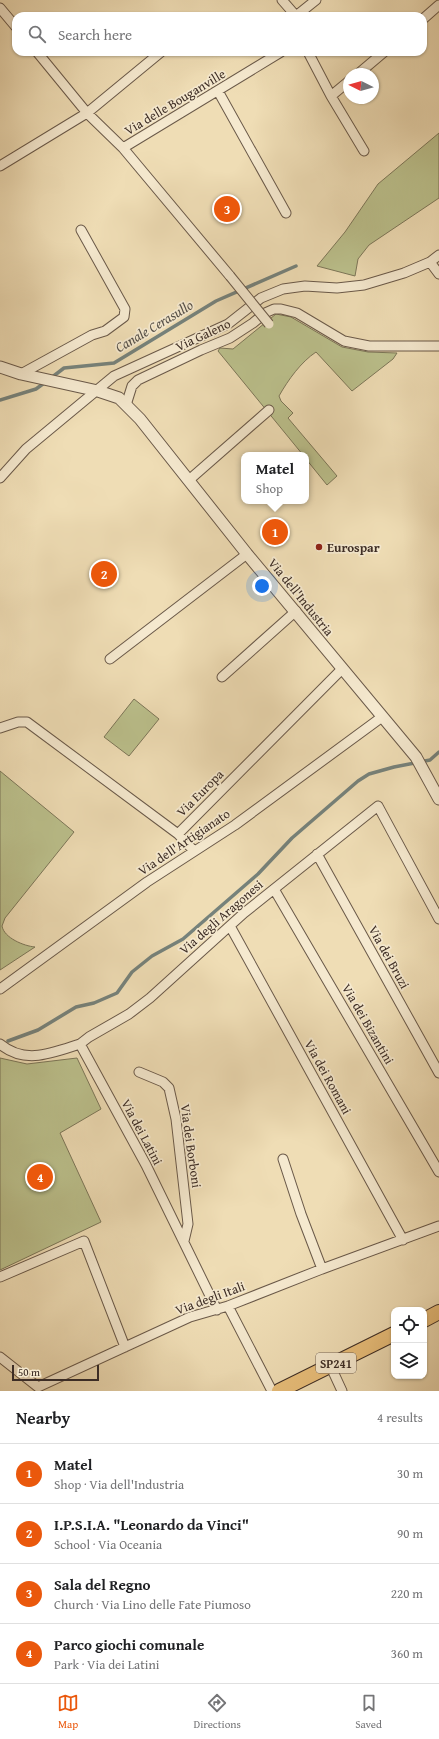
<!DOCTYPE html>
<meta charset="utf-8">
<style>
body{margin:0;font-family:"Gentium Book Plus",serif;background:#f2f2f2;color:#202124}
.controls{position:absolute;right:12px;bottom:12px;display:grid;overflow:hidden;border-radius:8px;box-shadow:0 1px 3px #0004}
.controls button{width:36px;height:36px;display:grid;place-items:center;padding:0;border:0;border-bottom:1px solid #e0e0e0;background:#fff;color:#202124;font:20px sans-serif}
.compass{position:absolute;left:343px;top:68px;width:36px;height:36px;border-radius:50%;background:#fff;box-shadow:0 1px 3px #0004;rotate:275deg}
.scale{position:absolute;left:12px;bottom:10px;width:87px;box-sizing:border-box;padding-left:4px;border:2px solid #3d2d25;border-top:0;font-size:11px;line-height:14px;white-space:nowrap;color:#3d2d25;-webkit-text-stroke:3px #f5e9cf;paint-order:stroke}
.you{position:absolute;left:262px;top:586px;width:14px;height:14px;margin:-10px;border:3px solid #fff;border-radius:50%;background:#1a73e8;box-shadow:0 0 0 6px #1a73e833}
.badge{display:grid;place-items:center;width:26px;height:26px;border-radius:50%;background:#ea580c;color:#fff;font-size:13px;font-weight:700}
.pin{position:absolute;translate:-50% -50%;border:2px solid #fff;box-shadow:0 1px 4px #0006}
.popup{position:absolute;left:241px;top:452px;width:68px;height:52px;box-sizing:border-box;display:grid;place-content:center;border-radius:8px;background:#fff;filter:drop-shadow(0 1px 3px #0005);font-size:13px;white-space:nowrap;color:#757577}
.popup b{font-size:15px;color:#202124}
.popup::after{content:'';position:absolute;left:50%;top:100%;margin-left:-8px;border:8px solid transparent;border-top-color:#fff}
.list{margin:0;padding:0;list-style:none}
h2{display:flex;justify-content:space-between;align-items:center;height:52px;margin:0;padding:0 16px;font-size:17px}
h2 small{font-size:13px;font-weight:400;color:#757577}
.list li{display:grid;grid-template-columns:26px 1fr auto;gap:12px;align-items:center;box-sizing:border-box;height:60px;padding:0 16px;border-top:1px solid #e0e0e0}
.list b{display:block;font-size:15px;white-space:nowrap}
.list p{margin:0;font-size:13px;white-space:nowrap;color:#757577}
.list em{font-size:13px;font-style:normal;color:#757577}
.icon{flex:none;width:22px;height:22px;fill:none;stroke:currentColor;stroke-width:2;stroke-linecap:round;stroke-linejoin:round}
.map{position:relative;flex:none;width:439px;height:1391px;overflow:hidden}
.search{position:absolute;background:#fff;box-shadow:0 1px 3px #0004;left:12px;right:12px;top:12px;height:44px;display:flex;align-items:center;gap:10px;box-sizing:border-box;padding:0 14px;border-radius:12px;color:#757577;font-size:15px}
.sheet{height:292px;background:#fff}
nav{display:flex;justify-content:space-around;align-items:center;box-sizing:border-box;height:56px;border-top:1px solid #e0e0e0;background:#fff;font-size:11px;color:#757577}
nav a{display:grid;justify-items:center;gap:2px}
nav .on{color:#ea580c}
.map>svg:first-child{display:block}
.green{fill:#bbc08c;stroke:#7c7658}
.lines{fill:none;stroke-linecap:round;stroke-linejoin:round}
.stream{stroke:#76827b;stroke-width:3.5}
.minor-casing{stroke:#6a5949;stroke-width:11}
.tertiary-casing{stroke:#6a5949;stroke-width:13}
.primary-casing{stroke:#3d2d25;stroke-width:16}
.minor{stroke:#f5e9cf;stroke-width:9}
.tertiary{stroke:#f5e9cf;stroke-width:11}
.primary{stroke:#e8be7a;stroke-width:14}
.minor-bridge-casing{stroke:#6a5949;stroke-width:11;stroke-linecap:butt}
.minor-bridge{stroke:#f5e9cf;stroke-width:9}
.poi-dot{fill:#8f2418;stroke:#f5e9cf;stroke-width:1.5}
.labels{text-anchor:middle;dominant-baseline:central;stroke-width:3.5;stroke-linejoin:round;paint-order:stroke}
.shield{fill:#f5e9cf;stroke:#746558;stroke-width:1}
.shield-label{font-size:12px;font-weight:bold;fill:#3d2d25}
.street-label{font-size:13px;fill:#3d2d25;stroke:#f5e9cf}
.poi-label{font-size:13px;font-weight:bold;fill:#3d2d25;stroke:#f5e9cf;text-anchor:start}
.water-label{font-size:14px;font-style:italic;fill:#555049;stroke:#f5e9cf}
</style>
<div class="map">
<svg width="439" height="1391" viewBox="0 0 439 1391">
<rect width="100%" height="100%" fill="#efddb5"/>
<filter id="stains"><feTurbulence type="fractalNoise" baseFrequency=".005" numOctaves="4"/><feColorMatrix values="0 0 0 0 .2 0 0 0 0 .09 0 0 0 0 .02 0 0 0 .5 -.17"/></filter>
<radialGradient id="worn" r=".72"><stop offset=".6" stop-color="#630" stop-opacity="0"/><stop offset="1" stop-color="#630" stop-opacity=".3"/></radialGradient>
<!-- green -->
<path class="green" d="M439 133V198L369 245 358 259 355 276 317 266 345 232 378 184Z
M276 314 291 317 342 347 368 352 397 353 393 359 352 391 316 352C301 362 288 380 279 396L281 401 293 413 288 418 337 476 327 485 306 459V455H303L218 351 220 348 233 349Z
M134 699 159 719 129 756 104 737Z
M0 771 74 832 5 918 2 926C4 938 24 946 35 947L0 970Z
M0 1058 27 1064 77 1058 101 1109 60 1133 101 1222 0 1270Z"/>
<g class="lines">
<!-- stream -->
<path class="stream" d="M51 378 64 368 114 363 216 301 296 266
M0 400 36 389 47 381
M8 1041 38 1030 76 1007 94 1003 117 993 132 972 152 956 183 939 258 874 292 838 358 781 369 774 394 767 430 760 439 752"/>
<!-- minor casing -->
<g class="minor-casing">
<path id="minor" d="M282 0 296 16
M0 8 16 27
M296 16 316 0
M423 19 439 5
M37 52 87 113 123 148 230 276
M308 52 331 96 364 151
M358 74 384 52
M218 91 286 213
M331 96 349 81
M123 148 281 52
M0 166 87 113 161 52
M430 262 439 274
M21 374 92 335 105 331 124 317 125 309 81 230
M126 405 132 386 138 380 201 350 230 338 253 323 265 313 274 309H281L297 313 344 341 369 346H439
M0 478 26 449 114 376 228 324 261 298 283 289 305 286 337 288 364 285 404 273 430 262 439 255
M189 480 269 410
M110 659 247 554
M222 677 296 611
M0 728 18 722H27L178 834 342 669
M178 834 194 851
M317 854 439 1073
M274 889 439 1172
M230 926 403 1240
M0 989 147 882 235 825 382 717
M0 1044C25 1065 52 1053 80 1044L146 1165 217 1310
M80 1044 89 1037 129 1014 150 998 244 913 378 806 439 919
M139 1072 163 1082 169 1088 176 1119 188 1224 184 1241
M283 1159 301 1214 322 1269
M0 1277 84 1241 125 1347
M228 1306 272 1391
M0 1357 38 1387 190 1317 228 1306 322 1269 439 1226
M330 1365 342 1391"/>
</g>
<!-- tertiary casing -->
<g class="tertiary-casing">
<path id="tertiary" d="M0 367 21 374 98 391 119 398 140 419 247 554 416 757 439 799"/>
</g>
<!-- primary casing -->
<g class="primary-casing">
<path id="primary" d="M424 1320 439 1312
M279 1391 394 1334"/>
</g>
<!-- minor -->
<use href="#minor" class="minor"/>
<!-- tertiary -->
<use href="#tertiary" class="tertiary"/>
<!-- primary -->
<use href="#primary" class="primary"/>
<!-- minor-bridge casing -->
<g class="minor-bridge-casing">
<path id="minor-bridge" d="M230 276 269 324"/>
</g>
<!-- minor-bridge -->
<use href="#minor-bridge" class="minor-bridge"/>
</g>
<!-- markers -->
<circle class="poi-dot" cx="319" cy="547" r="4"/>
<g class="labels">
<!-- shield labels -->
<rect class="shield" x="316" y="1353" width="40" height="20" rx="3"/>
<g class="shield-label">
<text x="336" y="1363">SP241</text>
</g>
<!-- street labels -->
<g class="street-label">
<text transform="translate(175 102) rotate(-31)">Via delle Bouganville</text>
<text transform="translate(203 335) rotate(-25)">Via Galeno</text>
<text transform="translate(301 597) rotate(51)">Via dell'Industria</text>
<text transform="translate(200 793) rotate(-45)">Via Europa</text>
<text transform="translate(184 842) rotate(-34)">Via dell'Artigianato</text>
<text transform="translate(221 917) rotate(-41)">Via degli Aragonesi</text>
<text transform="translate(389 957) rotate(61)">Via dei Bruzi</text>
<text transform="translate(368 1024) rotate(60)">Via dei Bizantini</text>
<text transform="translate(328 1077) rotate(61)">Via dei Romani</text>
<text transform="translate(142 1132) rotate(62)">Via dei Latini</text>
<text transform="translate(191 1146) rotate(82)">Via dei Borboni</text>
<text transform="translate(210 1298) rotate(-20)">Via degli Itali</text>
</g>
<!-- poi labels -->
<g class="poi-label">
<text x="327" y="547">Eurospar</text>
</g>
<!-- water labels -->
<g class="water-label">
<text transform="translate(154 326) rotate(-31)">Canale Cerasullo</text>
</g>
</g>
<rect width="100%" height="100%" filter="url(#stains)"/>
<rect width="100%" height="100%" fill="url(#worn)"/>
</svg>
<div class="controls">
<button><svg class="icon" aria-label="locate" viewBox="0 0 24 24"><circle cx="12" cy="12" r="6"/><path d="M12 2v4M12 18v4M2 12h4M18 12h4"/></svg></button>
<button><svg class="icon" aria-label="layers" viewBox="0 0 24 24"><path d="M12 4l9 5-9 5-9-5zM3 14l9 5 9-5"/></svg></button>
</div>
<svg class="compass" viewBox="-18 -18 36 36"><path d="M0-13l5 13h-10z" fill="#e53935"/><path d="M0 13l5-13h-10z" fill="#757577"/></svg>
<div class="scale">50 m</div>
<div class="you"></div>
<div class="pin badge" style="left:275px;top:532px">1</div>
<div class="popup"><b>Matel</b>Shop</div>
<div class="pin badge" style="left:104px;top:574px">2</div>
<div class="pin badge" style="left:227px;top:209px">3</div>
<div class="pin badge" style="left:40px;top:1177px">4</div>
<div class="search"><svg class="icon" aria-label="search" viewBox="0 0 24 24"><circle cx="10" cy="10" r="6"/><path d="M15 15l6 6"/></svg>Search here</div>
</div>
<section class="sheet">
<h2>Nearby<small>4 results</small></h2>
<ul class="list">
<li><span class="badge">1</span><div><b>Matel</b><p>Shop · Via dell'Industria</p></div><em>30 m</em></li>
<li><span class="badge">2</span><div><b>I.P.S.I.A. &quot;Leonardo da Vinci&quot;</b><p>School · Via Oceania</p></div><em>90 m</em></li>
<li><span class="badge">3</span><div><b>Sala del Regno</b><p>Church · Via Lino delle Fate Piumoso</p></div><em>220 m</em></li>
<li><span class="badge">4</span><div><b>Parco giochi comunale</b><p>Park · Via dei Latini</p></div><em>360 m</em></li>
</ul>
</section>
<nav>
<a class="on"><svg class="icon" aria-label="map" viewBox="0 0 24 24"><path d="M3 6l6-2 6 2 6-2v14l-6 2-6-2-6 2zM9 4v14M15 6v14"/></svg>Map</a>
<a><svg class="icon" aria-label="directions" viewBox="0 0 24 24"><path d="M12 3l9 9-9 9-9-9zM9 14v-3h6M13 9l2 2-2 2"/></svg>Directions</a>
<a><svg class="icon" aria-label="saved" viewBox="0 0 24 24"><path d="M7 4h10v16l-5-4-5 4z"/></svg>Saved</a>
</nav>
